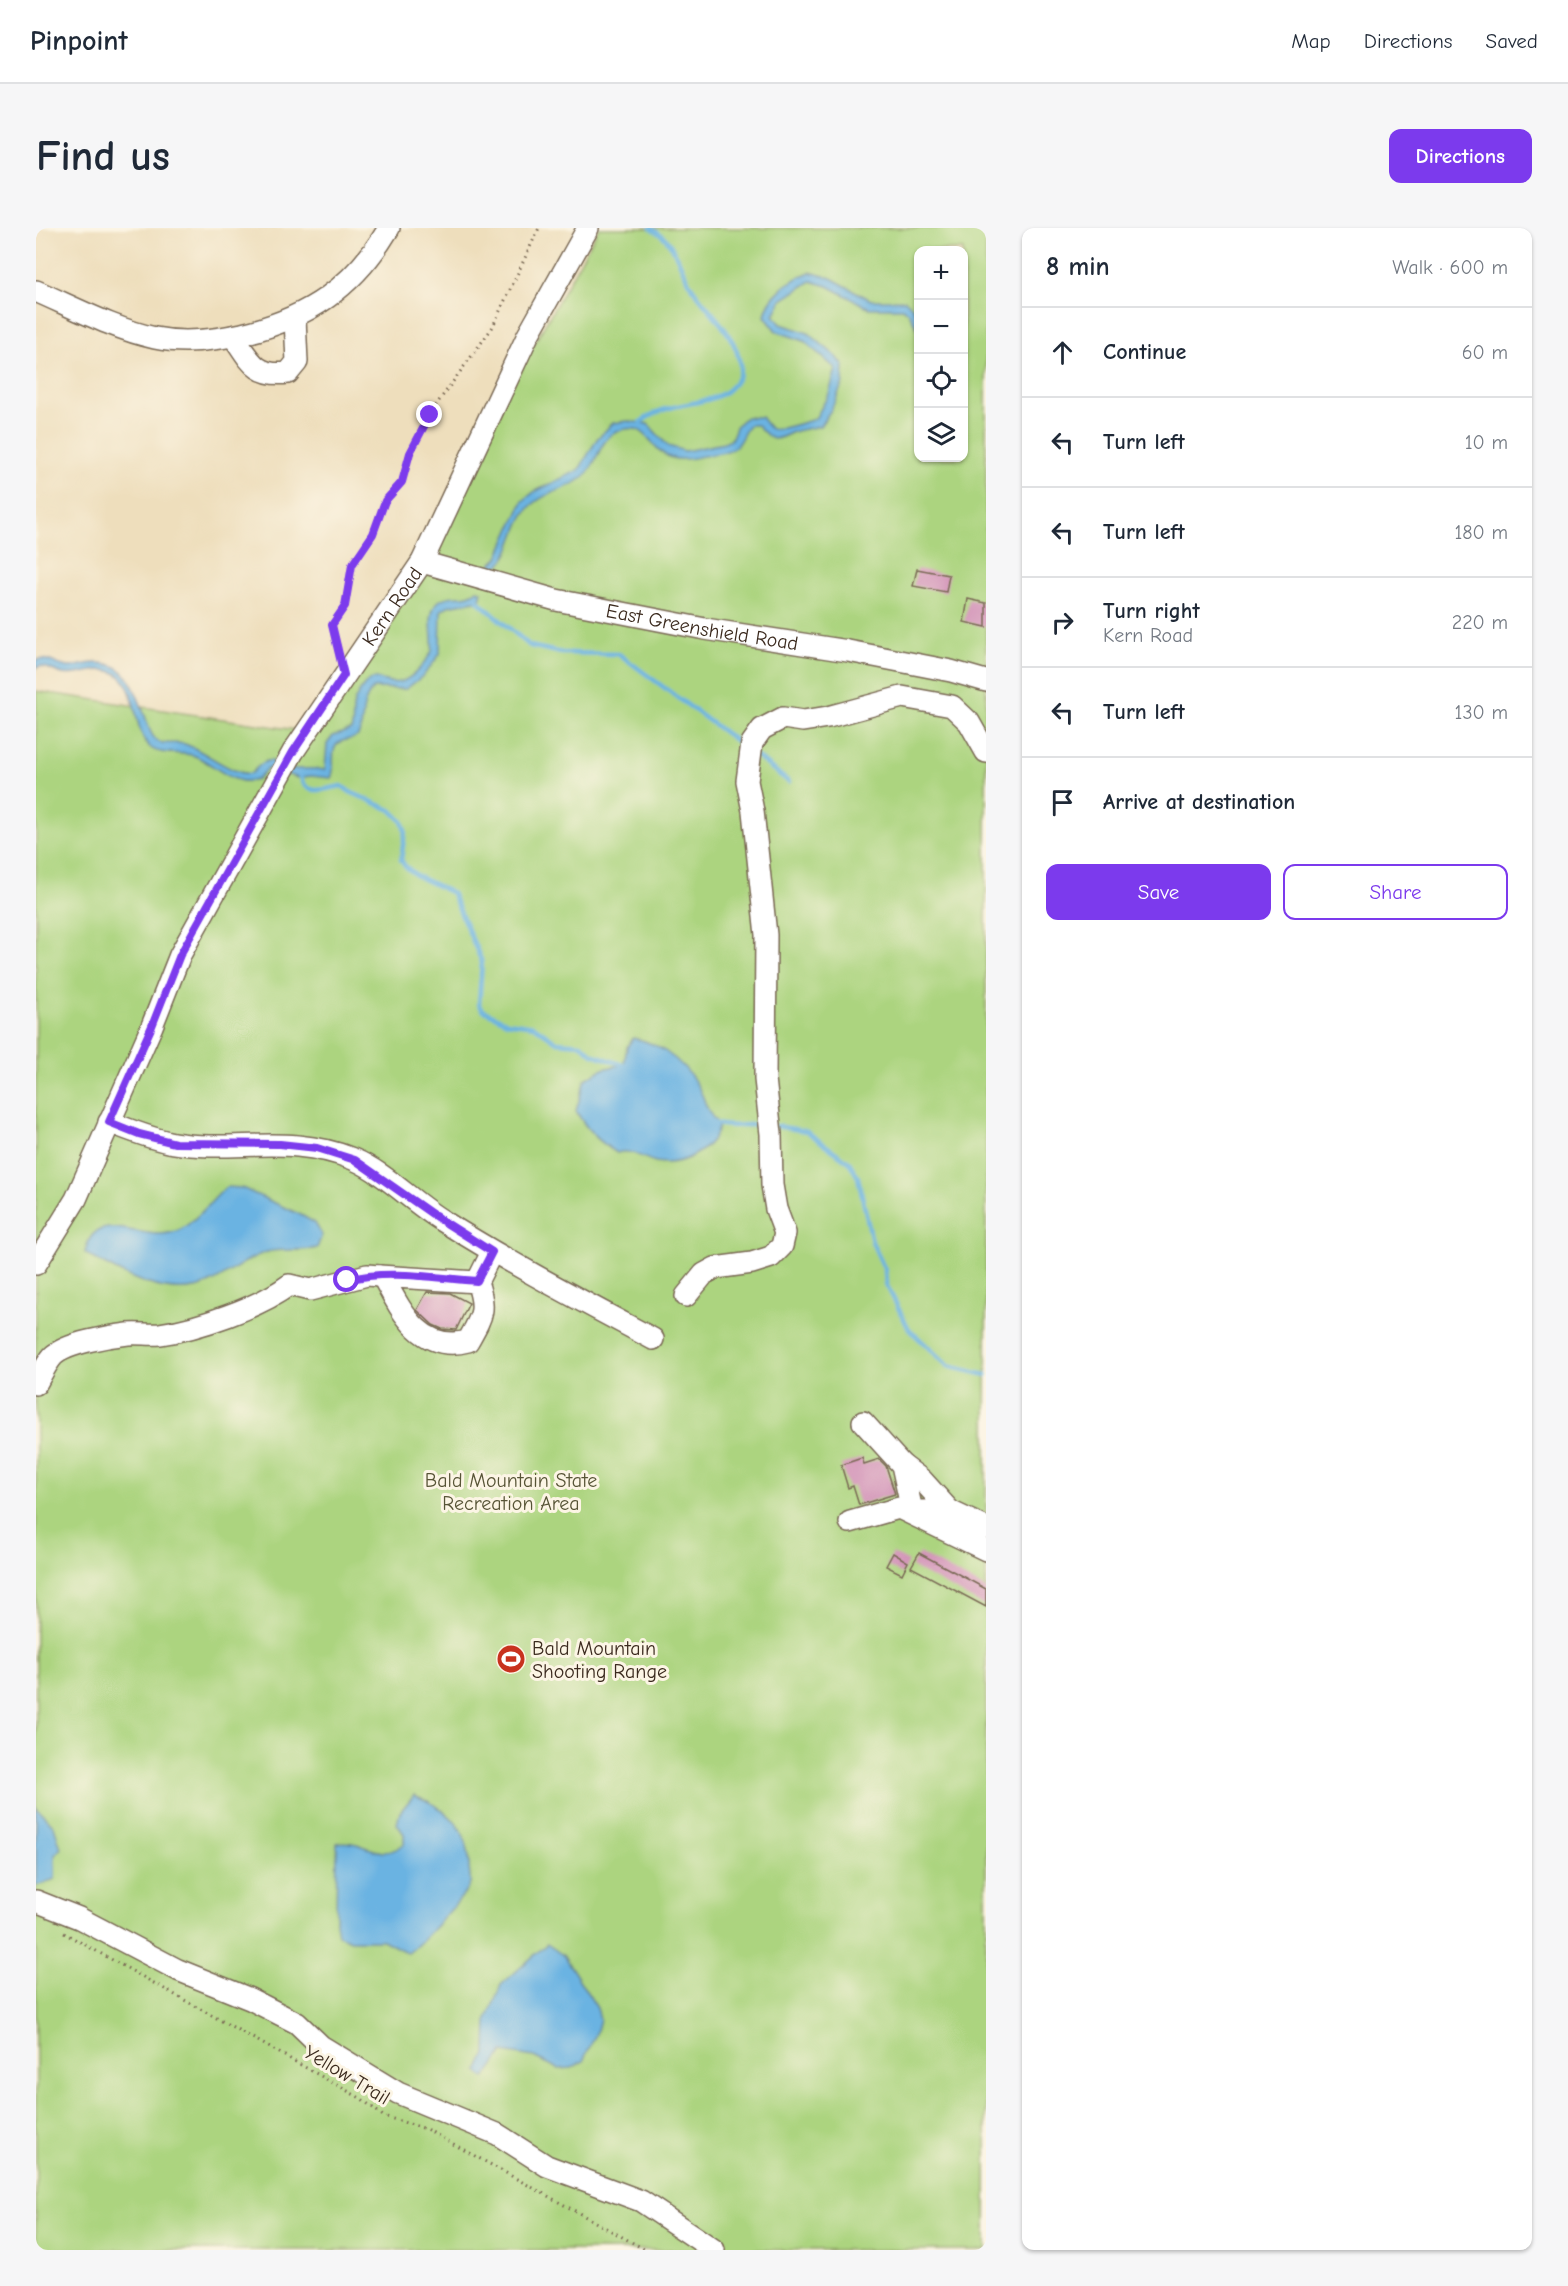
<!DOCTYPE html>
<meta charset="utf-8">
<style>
body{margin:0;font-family:"Comic Neue",sans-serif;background:#f6f6f7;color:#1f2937}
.controls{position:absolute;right:18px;top:18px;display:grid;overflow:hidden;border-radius:12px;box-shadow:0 2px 4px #0004}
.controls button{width:54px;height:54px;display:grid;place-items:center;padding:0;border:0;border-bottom:2px solid #e0e1e3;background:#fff;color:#1f2937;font:30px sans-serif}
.stop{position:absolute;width:18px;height:18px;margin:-14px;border:4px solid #7c3aed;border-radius:50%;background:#fff}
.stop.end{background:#7c3aed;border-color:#fff;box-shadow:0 2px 6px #0008}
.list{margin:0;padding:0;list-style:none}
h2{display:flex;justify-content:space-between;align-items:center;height:78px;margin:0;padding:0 24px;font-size:26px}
h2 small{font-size:20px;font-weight:400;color:#747a83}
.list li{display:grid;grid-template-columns:39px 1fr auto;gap:18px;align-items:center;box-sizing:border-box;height:90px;padding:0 24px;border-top:2px solid #e0e1e3}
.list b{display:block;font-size:22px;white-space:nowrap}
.list p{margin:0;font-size:20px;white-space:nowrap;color:#747a83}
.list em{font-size:20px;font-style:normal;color:#747a83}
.actions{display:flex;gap:12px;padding:18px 24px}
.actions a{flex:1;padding:14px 0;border:2px solid #7c3aed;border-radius:12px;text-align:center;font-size:21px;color:#7c3aed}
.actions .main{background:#7c3aed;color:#fff}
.icon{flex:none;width:33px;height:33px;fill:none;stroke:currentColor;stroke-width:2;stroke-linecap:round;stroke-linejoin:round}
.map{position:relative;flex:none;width:950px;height:2022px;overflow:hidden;border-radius:12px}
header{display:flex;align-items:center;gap:36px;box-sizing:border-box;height:84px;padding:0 30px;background:#fff;border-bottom:2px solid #e0e1e3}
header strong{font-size:28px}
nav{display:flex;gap:33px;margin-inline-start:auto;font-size:21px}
.intro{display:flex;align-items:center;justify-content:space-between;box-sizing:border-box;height:144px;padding:0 36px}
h1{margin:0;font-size:42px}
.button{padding:15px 27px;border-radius:12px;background:#7c3aed;color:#fff;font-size:21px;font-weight:700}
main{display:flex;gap:36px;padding:0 36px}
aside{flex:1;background:#fff;border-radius:12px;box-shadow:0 2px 4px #0004}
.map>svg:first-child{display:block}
.green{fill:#acd47f;stroke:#747f4e;stroke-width:1.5;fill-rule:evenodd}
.water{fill:#6bb3e2;stroke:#536e80;stroke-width:1.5}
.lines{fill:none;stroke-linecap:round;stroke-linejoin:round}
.stream{stroke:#6bb3e2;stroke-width:4.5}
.building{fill:#d08eb6}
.minor-casing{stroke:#7a6955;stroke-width:24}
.path{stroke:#7a6955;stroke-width:3;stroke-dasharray:1.5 4.5;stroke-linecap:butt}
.minor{stroke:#fff;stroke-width:21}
.route{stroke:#7c3aed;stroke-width:8}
.labels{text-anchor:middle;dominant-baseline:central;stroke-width:6;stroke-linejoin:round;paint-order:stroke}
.street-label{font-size:20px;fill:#3b2a1e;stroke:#fcf5e5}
.park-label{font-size:20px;fill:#575436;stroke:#fcf5e5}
.poi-label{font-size:20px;fill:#3b2a1e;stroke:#fcf5e5;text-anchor:start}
</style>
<header>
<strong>Pinpoint</strong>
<nav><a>Map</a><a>Directions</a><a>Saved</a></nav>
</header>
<div class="intro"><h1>Find us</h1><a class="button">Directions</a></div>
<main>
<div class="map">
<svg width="950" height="2022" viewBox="0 0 950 2022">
<rect width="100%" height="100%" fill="#fcf5e5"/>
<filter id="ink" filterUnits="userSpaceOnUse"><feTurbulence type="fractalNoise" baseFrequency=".0167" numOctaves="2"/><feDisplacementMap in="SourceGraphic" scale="12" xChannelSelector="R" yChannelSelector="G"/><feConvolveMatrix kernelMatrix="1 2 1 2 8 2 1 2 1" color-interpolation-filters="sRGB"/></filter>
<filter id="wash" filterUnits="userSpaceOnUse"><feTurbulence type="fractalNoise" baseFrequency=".008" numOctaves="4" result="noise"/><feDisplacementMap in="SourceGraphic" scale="24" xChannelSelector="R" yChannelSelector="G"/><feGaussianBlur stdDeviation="1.35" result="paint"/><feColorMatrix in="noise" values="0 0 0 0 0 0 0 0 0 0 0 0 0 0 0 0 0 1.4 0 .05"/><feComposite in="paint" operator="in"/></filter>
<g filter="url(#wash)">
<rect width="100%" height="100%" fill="#eedebc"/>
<!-- green -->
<path class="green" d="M563 0H950V2022H0V463L280 505ZM882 22H927V230H882Z"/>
<!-- water -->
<path class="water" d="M774 44 795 50 835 72H869L882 85V101L872 84 866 80H833L792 58 775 53 746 72 738 87 745 96 772 105 801 129 808 138 807 155 795 182 784 198C776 200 768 201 760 203 737 212 739 217 721 197H714C707 203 706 213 699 219 692 225 682 225 673 227 660 229 646 234 633 229 613 221 611 190 581 204 563 211 562 235 549 248 534 262 509 263 494 279 476 298 479 328 456 344L450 342 462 329 487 273 498 264 543 242 561 211 577 195 592 193 612 196 632 218 649 223 688 215 695 212 701 197 710 189H725C728 193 732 199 735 201 738 204 772 193 779 191L793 166 800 141 768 113 740 103 729 88C732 67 754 52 774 44Z
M441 362 446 363 444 372 412 378 405 383 404 426 388 447 370 461 337 460C321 483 331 487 322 508 316 512 309 511 304 514 292 521 301 539 295 550L275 548 262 550 231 540 221 552C197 559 180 537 159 528 146 523 125 528 115 520 96 504 103 460 81 446 63 435 45 450 27 446 19 444 13 440 5 438L0 440V432C13 428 23 440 35 439 43 438 51 435 58 435 92 433 98 459 108 485 111 493 113 504 119 511 126 519 139 513 149 516 168 522 198 549 216 545 237 520 238 541 261 541 272 541 279 540 289 542L291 516 297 508 315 502C319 492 314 480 320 470 339 434 345 461 367 453 379 448 390 434 396 423 398 409 390 387 401 375 411 363 431 373 441 362Z
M597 810C626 815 656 840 667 869 671 881 674 887 683 897 677 922 646 939 620 934 606 931 595 920 581 925 562 913 551 902 540 883L549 851 567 841 588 836 591 819Z
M190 959 206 960 265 987 279 995 286 1007 281 1020C265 1024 244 1020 231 1024 210 1030 193 1046 174 1055 134 1074 84 1046 49 1025 58 974 109 1020 145 1001 159 994 177 971 190 959Z
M378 1567C411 1580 434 1600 433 1638 433 1644 435 1651 434 1656 430 1668 383 1717 372 1725L347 1712H315L302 1707 300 1694 301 1615C328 1609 342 1637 368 1616V1606L361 1596 364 1584Z
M0 1579 18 1598 25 1620 19 1627V1651L0 1658Z
M511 1716 528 1728 561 1780 564 1791 560 1806 547 1833 536 1840 523 1841 498 1829 467 1824 449 1850 442 1844 450 1826 451 1792 465 1757Z"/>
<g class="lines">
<!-- stream -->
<path class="stream" d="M605 194C633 171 672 180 693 161 700 155 705 146 704 137 700 104 670 82 654 56 646 42 641 24 630 11 626 7 620 4 615 0
M442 373 494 418 526 425 583 426 708 519
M720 528 753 554
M265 549C270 570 291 560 306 558L314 564 355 582 366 593 369 603 365 632 369 638 381 648 416 665 446 734 443 776 447 782 471 794 498 798 521 814 545 816 557 826 590 838
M678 895C694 901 712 895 729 897
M740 898 770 903 813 934 822 949 836 1014 849 1042 850 1056 873 1101 912 1138 950 1147"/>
</g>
<g id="blocks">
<!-- building -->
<path class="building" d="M881 341 913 347 910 364 877 358Z
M932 371 950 375V399L928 394Z
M391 1064 414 1065 433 1075 420 1102 406 1101 397 1097 381 1082Z
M826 1230 828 1236 843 1231 850 1238 859 1266 823 1277 817 1258 812 1260 805 1237Z
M857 1325 872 1334 866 1346 850 1338Z
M883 1325 950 1361V1379L875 1339Z"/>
</g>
</g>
<g filter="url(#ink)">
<use href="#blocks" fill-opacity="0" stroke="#7a6955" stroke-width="1.5"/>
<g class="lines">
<!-- minor casing -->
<g class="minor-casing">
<g id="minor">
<path d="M0 63C39 80 78 101 119 110 149 116 177 112 206 106 273 90 318 59 353 0"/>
<path d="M197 108C214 132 219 149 252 145L261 134 259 90"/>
<path id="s1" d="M386 334 520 372 669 401 812 423 915 443 950 453"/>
<path d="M73 894C94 902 115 911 138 915 199 925 254 905 317 931 350 945 377 975 407 993 475 1036 546 1073 617 1111"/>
<path id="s2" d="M0 1036 40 971 116 798 144 727 257 524 386 334 492 107 552 0"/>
<path d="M441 1054C451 1082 446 1088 432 1113 386 1125 366 1085 348 1051L343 1048 441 1054 456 1024"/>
<path d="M650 1068 668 1046 679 1040 716 1035 735 1029 746 1018 749 1005 740 981 736 957 735 906 729 851 730 707 717 583 711 553 716 515 726 501 747 490 767 493 792 489 866 469 916 478 933 494 950 524"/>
<path d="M0 1156C5 1147 10 1136 17 1128 31 1115 73 1108 92 1106 102 1105 114 1107 124 1106 161 1101 224 1079 253 1057L274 1062 331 1047 343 1048"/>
<path d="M827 1194 866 1237 876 1283"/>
<path d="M866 1237 886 1252 914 1283"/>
<path d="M879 1283H914L950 1300"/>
<path d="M814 1294 863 1280 950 1322"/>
<path d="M0 1673 43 1690 142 1742 214 1771 261 1795 285 1818 362 1865 461 1906 511 1938 605 1973 678 2022"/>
</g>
</g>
<!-- path -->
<path class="path" d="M303 426 296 397 309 378 316 337 337 306 349 273 366 254 380 212 400 177 456 100 503 0
M28 1705 326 1871 347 1888 390 1901 610 2022"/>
<!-- minor -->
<use href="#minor" class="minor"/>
</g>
</g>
<g class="lines" filter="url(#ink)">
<!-- route -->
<path class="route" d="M311 1052C352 1041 398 1050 441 1053L456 1024 399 988 319 932 281 920 244 916 139 915 103 906 73 894 116 798 144 727 257 524 308 447 296 397 309 378 316 337 337 306 349 273 366 254 374 225 394 187"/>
</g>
<!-- icons -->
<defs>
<g id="stadium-disc" transform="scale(1.5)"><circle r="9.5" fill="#c8321e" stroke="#fcf5e5"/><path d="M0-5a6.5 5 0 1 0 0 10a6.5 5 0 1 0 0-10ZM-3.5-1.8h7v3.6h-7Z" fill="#fff"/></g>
</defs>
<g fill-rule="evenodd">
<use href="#stadium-disc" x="475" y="1431"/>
</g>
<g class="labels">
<!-- street labels -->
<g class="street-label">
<text stroke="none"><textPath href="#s2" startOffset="750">Kern Road</textPath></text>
<text stroke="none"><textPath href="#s1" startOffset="288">East Greenshield Road</textPath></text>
<text transform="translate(311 1847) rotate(31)">Yellow Trail</text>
</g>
<!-- park labels -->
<g class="park-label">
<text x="475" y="1252">Bald Mountain State<tspan x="475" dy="23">Recreation Area</tspan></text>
</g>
<!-- poi labels -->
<g class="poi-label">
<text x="496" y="1420">Bald Mountain<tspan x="496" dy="23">Shooting Range</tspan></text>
</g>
</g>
</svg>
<div class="controls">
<button>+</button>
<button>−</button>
<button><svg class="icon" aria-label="locate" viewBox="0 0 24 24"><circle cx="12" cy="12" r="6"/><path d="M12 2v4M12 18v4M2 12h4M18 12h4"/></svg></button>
<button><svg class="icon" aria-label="layers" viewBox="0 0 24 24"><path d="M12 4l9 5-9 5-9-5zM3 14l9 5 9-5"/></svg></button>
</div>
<div class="stop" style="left:311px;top:1052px"></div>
<div class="stop end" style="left:394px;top:187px"></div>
</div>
<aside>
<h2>8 min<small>Walk · 600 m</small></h2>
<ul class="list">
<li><svg class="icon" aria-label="ahead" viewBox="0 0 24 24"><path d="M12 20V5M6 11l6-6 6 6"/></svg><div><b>Continue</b></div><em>60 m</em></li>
<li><svg class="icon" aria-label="left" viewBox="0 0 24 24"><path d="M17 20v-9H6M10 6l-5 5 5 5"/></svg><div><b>Turn left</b></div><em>10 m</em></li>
<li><svg class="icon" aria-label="left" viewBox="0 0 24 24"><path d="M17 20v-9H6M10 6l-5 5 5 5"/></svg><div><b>Turn left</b></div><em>180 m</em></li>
<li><svg class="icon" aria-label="right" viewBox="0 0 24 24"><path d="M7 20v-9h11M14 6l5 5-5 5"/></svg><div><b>Turn right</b><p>Kern Road</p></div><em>220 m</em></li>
<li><svg class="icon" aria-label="left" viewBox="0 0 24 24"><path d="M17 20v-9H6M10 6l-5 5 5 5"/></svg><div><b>Turn left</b></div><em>130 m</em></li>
<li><svg class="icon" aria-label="arrive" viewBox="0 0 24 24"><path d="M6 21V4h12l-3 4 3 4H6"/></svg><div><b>Arrive at destination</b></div></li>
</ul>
<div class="actions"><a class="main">Save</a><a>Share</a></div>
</aside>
</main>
